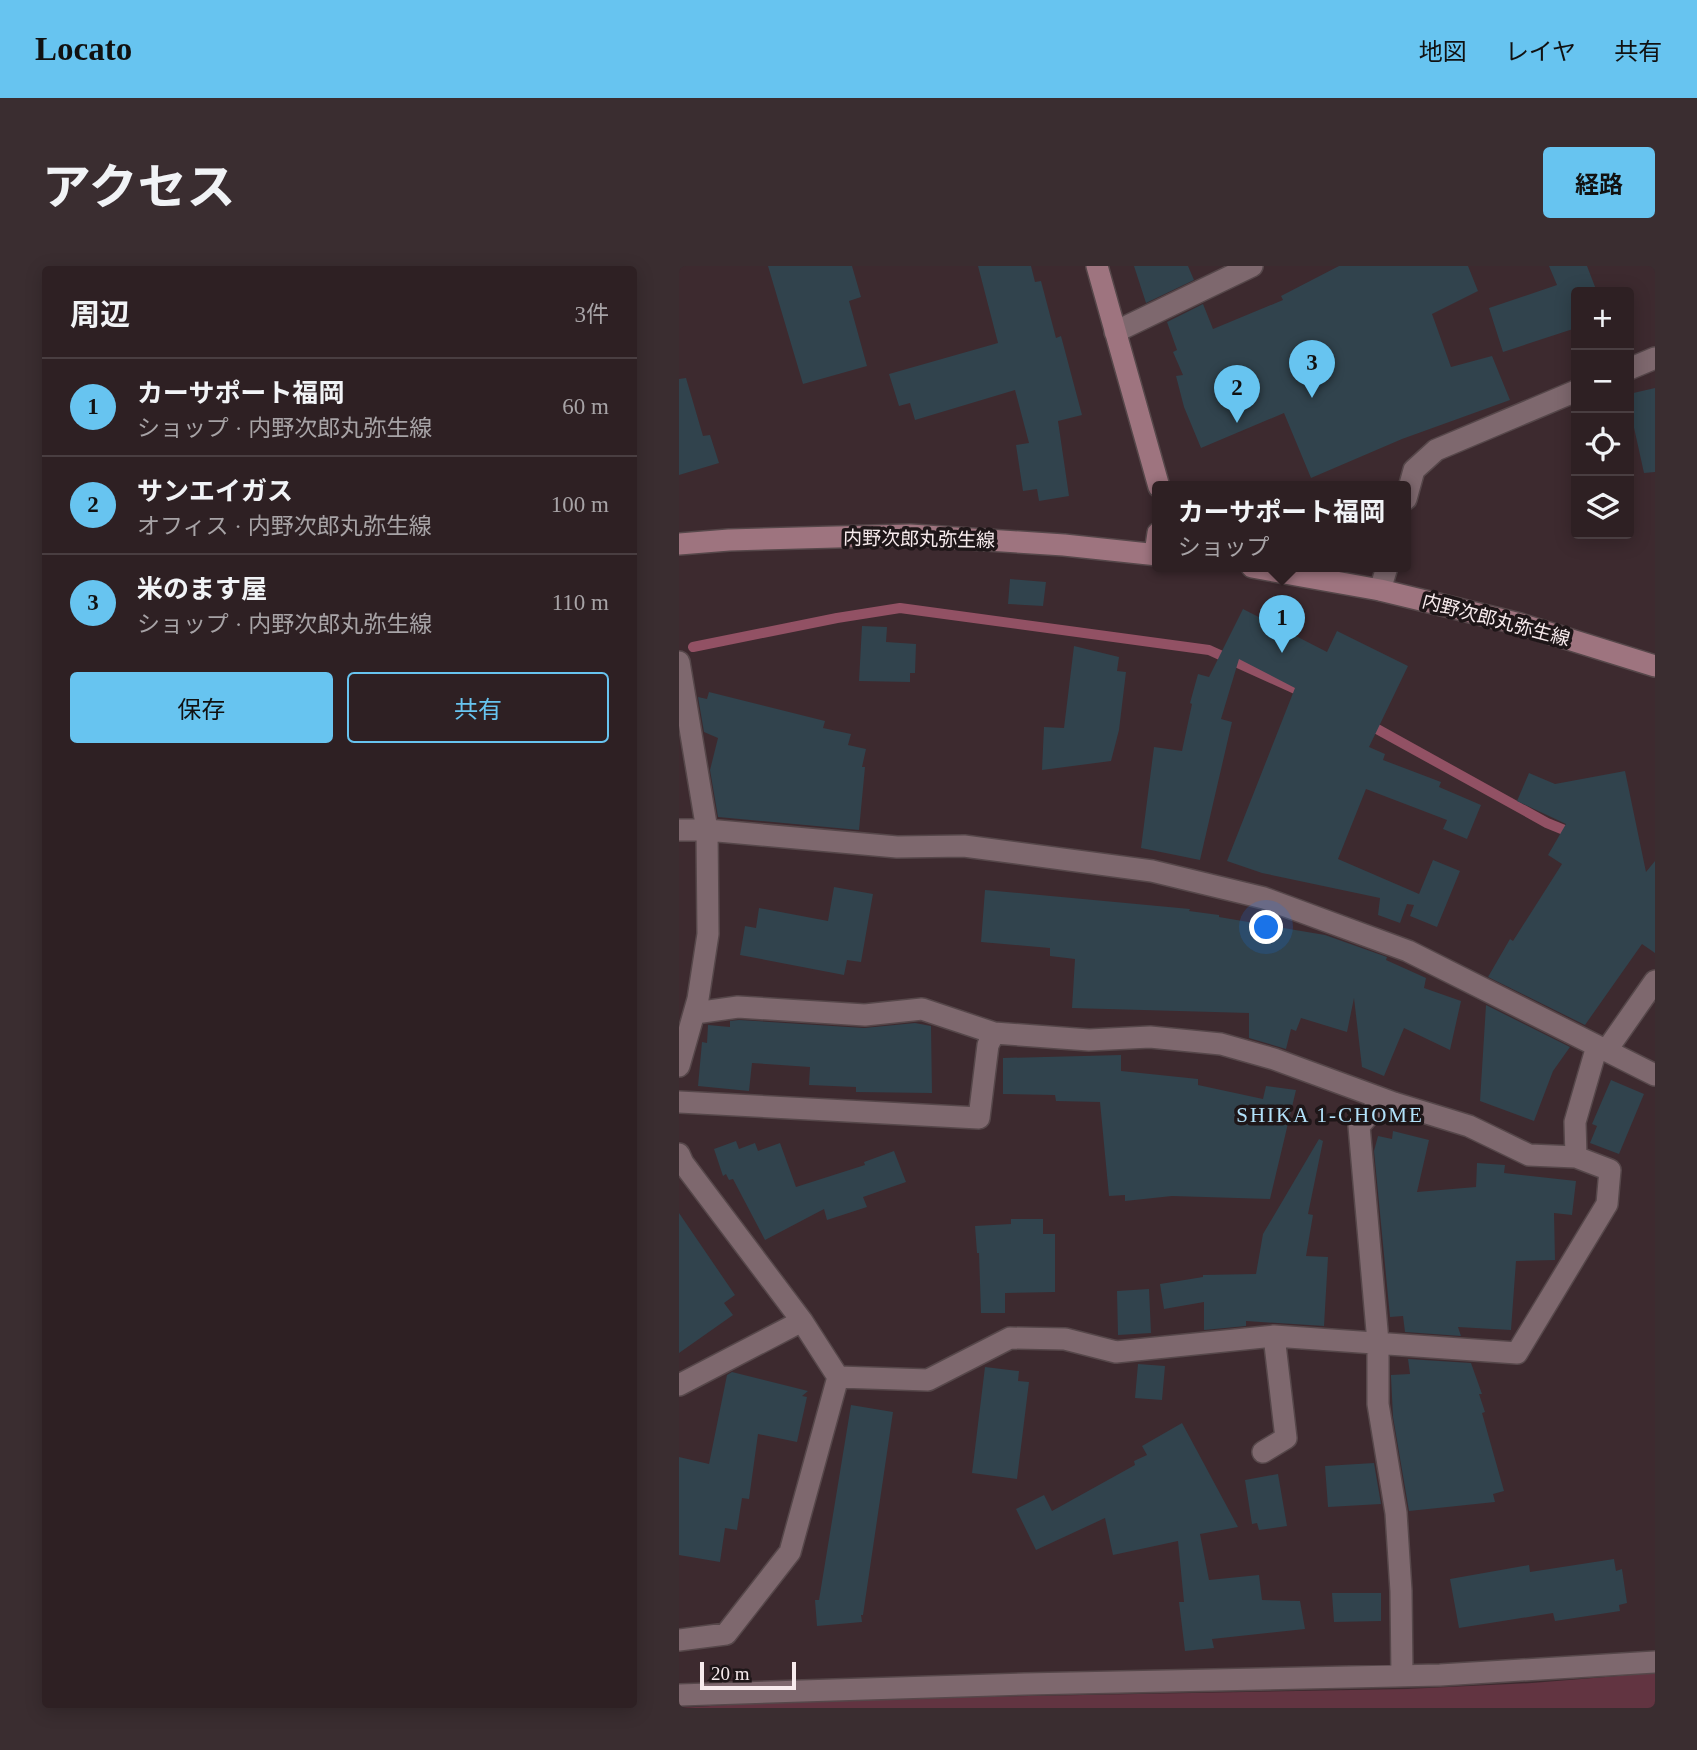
<!DOCTYPE html>
<html lang="ja">
<meta charset="utf-8">
<style>
body{margin:0;font-family:"Times New Roman","Noto Sans JP",serif;background:#3a2d30;color:#f1f3f6}
.controls{position:absolute;right:21px;top:21px;display:grid;overflow:hidden;border-radius:7px;box-shadow:0 4px 18px #0003}
.controls button{width:63px;height:63px;display:grid;place-items:center;padding:0;border:0;border-bottom:2px solid #493e41;background:#2e2023;color:#f1f3f6;font:35px sans-serif}
.scale{position:absolute;left:21px;bottom:18px;width:96px;box-sizing:border-box;padding-left:7px;border:4px solid #f7ebed;border-top:0;font-size:19px;line-height:24px;white-space:nowrap;color:#f7ebed;-webkit-text-stroke:5px #1e1618;paint-order:stroke}
.you{position:absolute;left:588px;top:662px;width:24px;height:24px;margin:-18px;border:5px solid #fff;border-radius:50%;background:#1a73e8;box-shadow:0 0 0 10px #1a73e833}
.badge{display:grid;place-items:center;width:46px;height:46px;border-radius:50%;background:#67c4f0;color:#111;font-size:23px;font-weight:700}
.pin{position:absolute;translate:-50% -58px;filter:drop-shadow(0 2px 4px #0008)}
.pin::after{content:'';position:absolute;top:37px;width:24px;height:21px;background:inherit;clip-path:polygon(0 0,100% 0,50% 100%)}
.popup{position:absolute;left:473px;top:215px;width:259px;height:91px;box-sizing:border-box;display:grid;place-content:center;border-radius:7px;background:#2e2023;filter:drop-shadow(0 2px 5px #0005);font-size:23px;white-space:nowrap;color:#a7a3a6}
.popup b{font-size:26px;color:#f1f3f6}
.popup::after{content:'';position:absolute;left:50%;top:100%;margin-left:-14px;border:14px solid transparent;border-top-color:#2e2023}
.list{margin:0;padding:0;list-style:none}
h2{display:flex;justify-content:space-between;align-items:center;height:91px;margin:0;padding:0 28px;font-size:30px}
h2 small{font-size:23px;font-weight:400;color:#a7a3a6}
.list li{display:grid;grid-template-columns:46px 1fr auto;gap:21px;align-items:center;box-sizing:border-box;height:98px;padding:0 28px;border-top:2px solid #493e41}
.list b{display:block;font-size:26px;white-space:nowrap}
.list p{margin:0;font-size:23px;white-space:nowrap;color:#a7a3a6}
.list em{font-size:23px;font-style:normal;color:#a7a3a6}
.actions{display:flex;gap:14px;padding:21px 28px}
.actions a{flex:1;padding:16px 0;border:2px solid #67c4f0;border-radius:7px;text-align:center;font-size:24px;color:#67c4f0}
.actions .main{background:#67c4f0;color:#111}
.icon{flex:none;width:38px;height:38px;fill:none;stroke:currentColor;stroke-width:2;stroke-linecap:round;stroke-linejoin:round}
.map{position:relative;flex:none;width:976px;height:1442px;overflow:hidden;border-radius:7px}
header{display:flex;align-items:center;gap:42px;box-sizing:border-box;height:98px;padding:0 35px;background:#67c4f0;color:#111}
header strong{font-size:33px}
nav{display:flex;gap:38px;margin-inline-start:auto;font-size:24px}
.intro{display:flex;align-items:center;justify-content:space-between;box-sizing:border-box;height:168px;padding:0 42px}
h1{margin:0;font-size:49px}
.button{padding:18px 32px;border-radius:7px;background:#67c4f0;color:#111;font-size:24px;font-weight:700}
main{display:flex;gap:42px;padding:0 42px}
aside{flex:1;background:#2e2023;border-radius:7px;box-shadow:0 4px 18px #0003}
.map>svg:first-child{display:block}
.green{fill:#623441}
.lines{fill:none;stroke-linecap:round;stroke-linejoin:round}
.stream{stroke:#925164;stroke-width:10}
.building{fill:#31434d}
.street-casing{stroke:#56474a;stroke-width:24}
.secondary-casing{stroke:#56474a;stroke-width:24}
.street{stroke:#7e686e;stroke-width:21}
.secondary{stroke:#9e747f;stroke-width:21}
.labels{text-anchor:middle;dominant-baseline:central;stroke-width:7;stroke-linejoin:round;paint-order:stroke}
.street-label{font-size:19px;fill:#f7ebed;stroke:#1e1618}
.neighbourhood-label{font-size:21px;letter-spacing:2px;fill:#b2e2fb;stroke:#1e1618}
</style>
<header>
<strong>Locato</strong>
<nav><a>地図</a><a>レイヤ</a><a>共有</a></nav>
</header>
<div class="intro"><h1>アクセス</h1><a class="button">経路</a></div>
<main>
<aside>
<h2>周辺<small>3件</small></h2>
<ul class="list">
<li><span class="badge">1</span><div><b>カーサポート福岡</b><p>ショップ · 内野次郎丸弥生線</p></div><em>60 m</em></li>
<li><span class="badge">2</span><div><b>サンエイガス</b><p>オフィス · 内野次郎丸弥生線</p></div><em>100 m</em></li>
<li><span class="badge">3</span><div><b>米のます屋</b><p>ショップ · 内野次郎丸弥生線</p></div><em>110 m</em></li>
</ul>
<div class="actions"><a class="main">保存</a><a>共有</a></div>
</aside>
<div class="map">
<svg width="976" height="1442" viewBox="0 0 976 1442">
<rect width="100%" height="100%" fill="#3d2a2f"/>
<!-- green -->
<path class="green" d="M976 1407V1442H0L132 1434 728 1423 853 1417Z"/>
<g class="lines">
<!-- stream -->
<path class="stream" d="M14 381 158 352 221 342 530 384 625 427
M689 458 868 557 895 568"/>
</g>
<!-- building -->
<path class="building" d="M89 0H173L182 31 170 35 188 100 124 118Z
M299 0H352L356 16 362 15 377 72 382 70 403 149 379 155 390 230 360 235 358 223 344 225 337 179 350 177 336 124 236 154 231 137 220 140 210 108 319 77Z
M455 0H509L515 14 467 37Z
M660 0H789L799 25 753 48 772 101 813 90 831 134 723 173 632 212 605 147 522 182 505 141 497 110 504 109 494 86 498 84 488 56 524 38 534 63 604 34 602 30Z
M870 0H908L918 26H897V62L824 86 810 42 878 19Z
M7 112 24 170 31 169 40 197 0 209V113Z
M976 122V206L965 207 950 139V128Z
M331 313 367 316 364 340 329 338Z
M564 343 648 386 658 365 729 400 690 481 706 488 704 494 762 516 760 521 802 539 788 573 764 563 768 554 687 523 659 593 740 628 754 594 781 605 758 661 731 650 735 639 728 638 721 657 699 649 701 632 583 607 548 595 616 422 560 393 542 453 553 456 521 594 462 582 475 481 503 485 513 438 511 437 519 408 530 411Z
M183 360 208 361 207 376 237 378 236 407H231V416L180 415Z
M395 380 440 391 438 405 447 406 440 464 432 495 363 504 365 461 385 462Z
M30 426 146 455 144 462 172 468 169 479 187 483 183 501H186L180 564 39 551 31 504 39 472 25 466 19 431 28 433Z
M946 505 967 606 976 595V687L963 678 906 759 809 711 831 673 834 675 883 598 869 589 887 558 838 535 850 507 876 518Z
M155 621 194 628 182 696 168 694 165 709 61 689 66 660 77 662 80 642 149 655Z
M306 624 511 643 510 645 540 649V651L646 669 708 691 707 694 747 712 745 722 782 735 771 784 725 762 705 810 683 801 675 732 668 766 622 752 617 765 612 763 607 783 570 772V747L393 742 396 693 371 690V682L302 676Z
M807 739 891 781 874 805 855 855 801 835Z
M60 754 185 762 236 757 252 760 253 827 177 826V821L130 819 131 801 73 797 70 825 19 820 23 776 28 777 29 759 51 761V755Z
M442 789V805L519 813V819L584 833 587 820 617 824 591 933 493 930 446 935V929L430 930 421 836 377 835 376 829 324 828V792Z
M932 814 965 828 940 888 911 877 918 860 913 858Z
M714 865 750 874 738 926 797 921 798 897 826 899 825 907 897 915 893 949 875 947 876 994 837 995 832 1064 779 1061 782 1070 726 1066 724 1050 711 1051 695 885 699 870 713 873Z
M640 873 644 875 629 948 634 949 627 990 649 991 645 1060 567 1055V1060L525 1064V1036L485 1043 481 1018 524 1011V1009L577 1008 584 968Z
M57 875 60 883 76 877 79 885 101 877 117 921 186 899 185 896 215 885 227 916 184 931 188 941 148 954 145 943 86 974 54 913 50 914 47 908 44 910 35 883Z
M0 947 56 1029 45 1037 54 1049 0 1087Z
M332 953H364V968H376V1026L326 1027V1047H302L300 987H298L296 960 332 958Z
M470 1023 472 1067 439 1069 438 1025Z
M729 1093 792 1097 803 1128H800L806 1146 803 1147 825 1225 814 1228 816 1236 730 1245 714 1151 712 1111V1109L731 1108Z
M459 1098 486 1100 483 1134 456 1132Z
M306 1101 340 1105 339 1115 350 1116 338 1213 293 1207Z
M53 1106 129 1125 123 1130 128 1131 118 1176 79 1168 70 1233 63 1232 58 1264 46 1262 41 1296 0 1289V1191L30 1198 48 1109Z
M172 1139 214 1146 184 1349H182L183 1356 138 1360 136 1334H140Z
M503 1157 559 1261 521 1268 530 1314 580 1309 583 1334 621 1335 626 1363 533 1373 535 1382 506 1385 500 1336H505L499 1275 434 1289 426 1252 357 1284 337 1243 365 1229 373 1245 456 1199 455 1195 468 1189 463 1180Z
M695 1197 702 1238 649 1241 646 1200Z
M599 1208 608 1260 580 1264 578 1257 573 1258 566 1214Z
M935 1293 937 1305 943 1303 948 1337 940 1339 941 1345 876 1355 874 1347 780 1362 771 1313 850 1299 851 1306Z
M653 1327H702V1355L655 1356Z"/>
<g class="lines">
<!-- street casing -->
<g class="street-casing">
<path id="street" d="M436 66 573 0
M950 103 976 92
M727 233 735 204 757 184 897 125
M701 324 708 301
M0 396 28 564 29 668 19 733 0 800
M0 564H28L218 581 285 580 473 605 585 632 729 685 976 809
M16 747 59 741 186 749 243 743 315 767 410 774 471 771 542 778 595 793 715 837 790 860 850 889 897 891
M927 785 976 715
M704 833 680 860 699 1076V1138L717 1247 722 1325 723 1410
M0 836 300 852 309 779 315 767
M0 888 4 897 123 1055 159 1111 249 1114 331 1072 386 1073 437 1086 595 1070 838 1087 928 938 931 904 897 891 896 856 918 780
M0 1119 123 1055
M584 1186 607 1172 595 1070
M0 1374 47 1368 111 1286 159 1111
M0 1429 346 1418 761 1409 976 1396"/>
</g>
<!-- secondary casing -->
<g class="secondary-casing">
<path id="secondary" d="M418 0 480 221
M0 278 50 274 231 269 385 279 479 289
M476 288 479 267
M573 301 701 324 841 358 976 400"/>
</g>
<!-- street -->
<use href="#street" class="street"/>
<!-- secondary -->
<use href="#secondary" class="secondary"/>
</g>
<g class="labels">
<!-- street labels -->
<g class="street-label">
<text transform="translate(240 273) rotate(1)">内野次郎丸弥生線</text>
<text transform="translate(817 354) rotate(15)">内野次郎丸弥生線</text>
</g>
<!-- neighbourhood labels -->
<g class="neighbourhood-label">
<text x="651" y="849">SHIKA 1-CHOME</text>
</g>
</g>
</svg>
<div class="controls">
<button>+</button>
<button>−</button>
<button><svg class="icon" aria-label="locate" viewBox="0 0 24 24"><circle cx="12" cy="12" r="6"/><path d="M12 2v4M12 18v4M2 12h4M18 12h4"/></svg></button>
<button><svg class="icon" aria-label="layers" viewBox="0 0 24 24"><path d="M12 4l9 5-9 5-9-5zM3 14l9 5 9-5"/></svg></button>
</div>
<div class="scale">20 m</div>
<div class="you"></div>
<div class="pin badge" style="left:603px;top:387px">1</div>
<div class="popup"><b>カーサポート福岡</b>ショップ</div>
<div class="pin badge" style="left:558px;top:157px">2</div>
<div class="pin badge" style="left:633px;top:132px">3</div>
</div>
</main>
